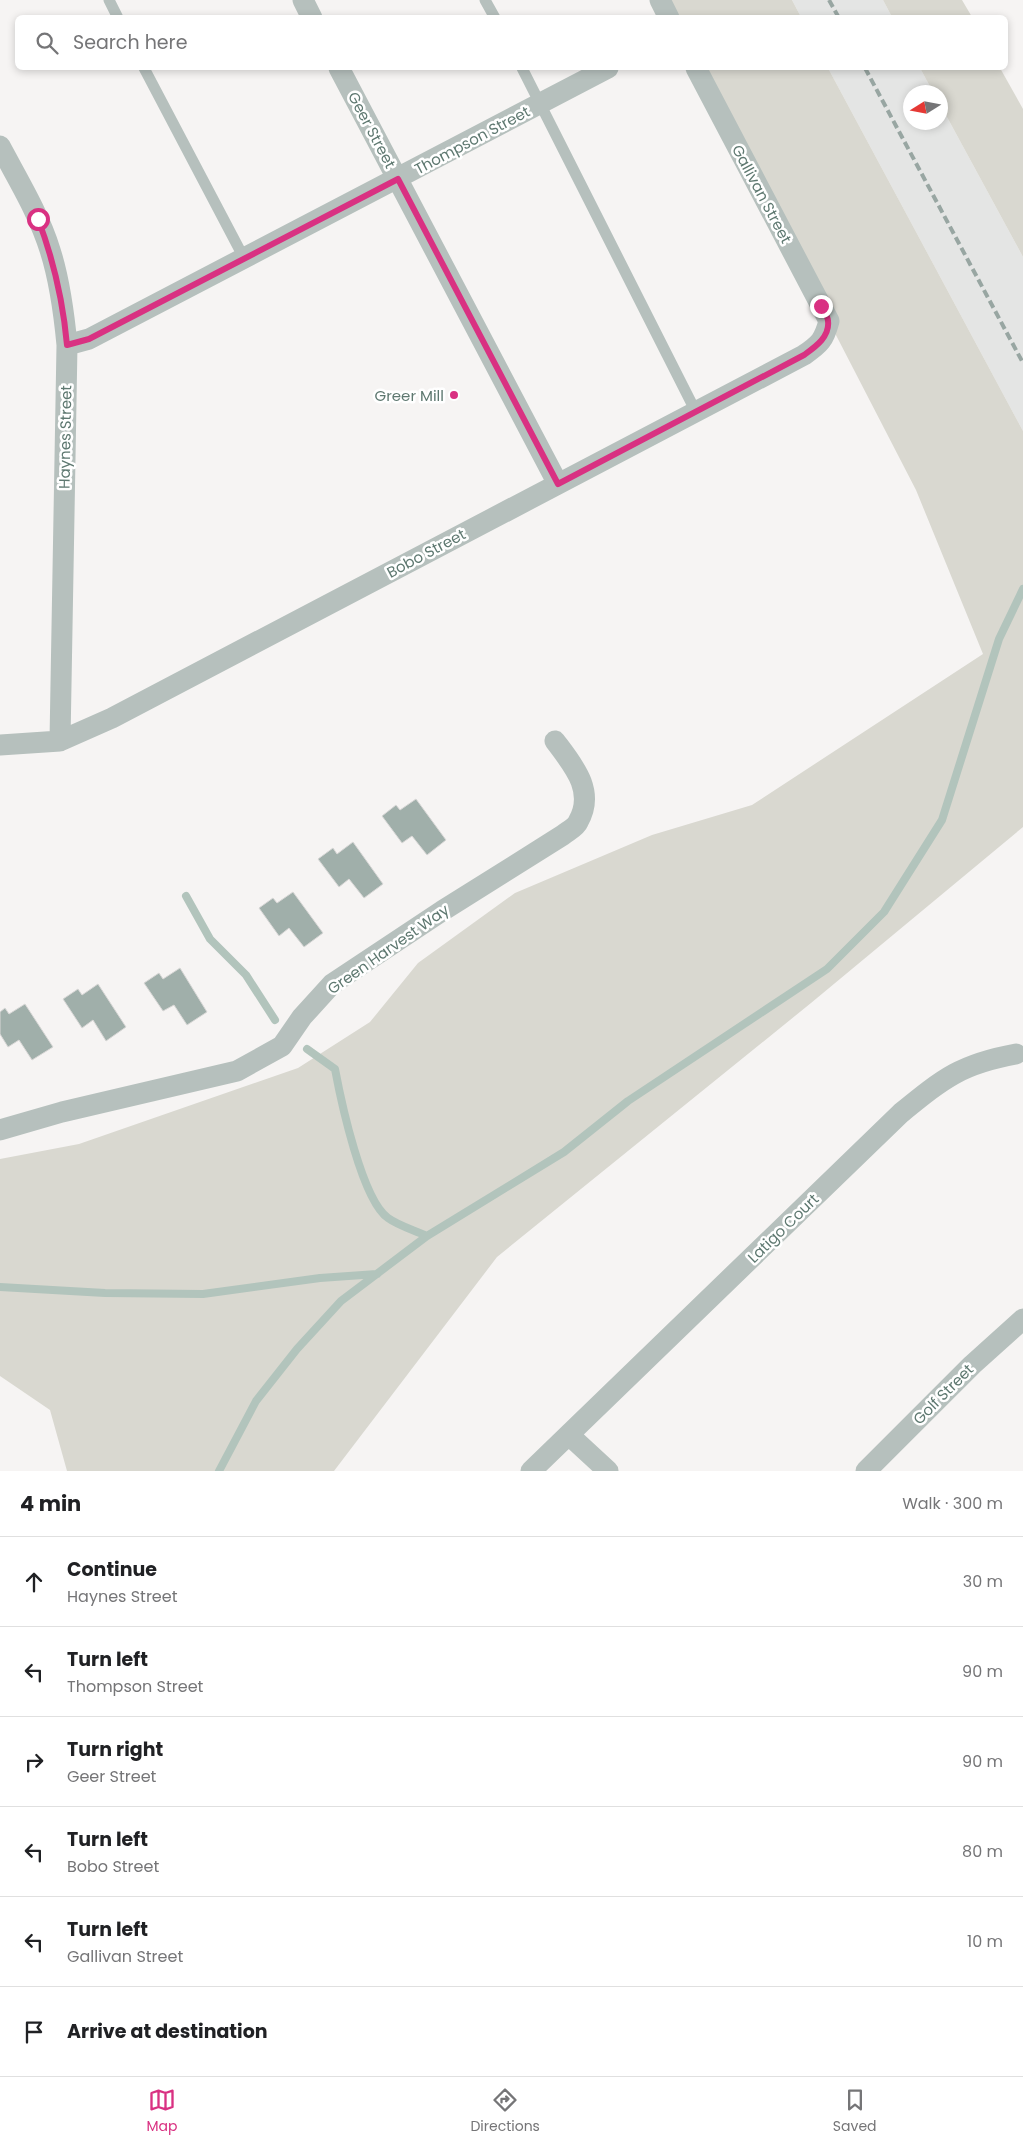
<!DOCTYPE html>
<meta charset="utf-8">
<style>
body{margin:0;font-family:Poppins,sans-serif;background:#f6f6f6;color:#202124}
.compass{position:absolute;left:903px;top:85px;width:45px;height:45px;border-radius:50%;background:#fff;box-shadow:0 2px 8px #0003;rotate:259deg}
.stop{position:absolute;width:15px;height:15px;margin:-11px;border:4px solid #d93182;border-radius:50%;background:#fff}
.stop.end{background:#d93182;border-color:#fff;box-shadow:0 1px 5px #0008}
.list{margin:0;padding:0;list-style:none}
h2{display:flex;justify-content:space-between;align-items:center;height:65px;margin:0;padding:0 20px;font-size:21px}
h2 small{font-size:16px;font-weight:400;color:#757577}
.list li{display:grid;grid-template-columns:32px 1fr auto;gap:15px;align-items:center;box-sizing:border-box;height:90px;padding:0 20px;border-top:1px solid #e0e0e0}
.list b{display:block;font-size:19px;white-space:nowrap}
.list p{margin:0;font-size:16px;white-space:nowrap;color:#757577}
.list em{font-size:16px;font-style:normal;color:#757577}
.icon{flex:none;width:28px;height:28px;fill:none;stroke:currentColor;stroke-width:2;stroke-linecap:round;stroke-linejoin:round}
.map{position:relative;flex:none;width:1023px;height:1471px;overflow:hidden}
.search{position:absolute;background:#fff;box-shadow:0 2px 8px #0003;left:15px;right:15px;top:15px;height:55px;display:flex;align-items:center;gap:12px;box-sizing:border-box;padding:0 18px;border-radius:8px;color:#757577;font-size:19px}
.sheet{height:605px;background:#fff}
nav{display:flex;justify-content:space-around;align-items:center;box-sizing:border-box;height:70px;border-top:1px solid #e0e0e0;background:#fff;font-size:14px;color:#757577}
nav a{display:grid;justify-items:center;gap:2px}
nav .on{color:#d93182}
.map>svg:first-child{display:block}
.built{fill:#e4e5e4}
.green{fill:#d9d8d0}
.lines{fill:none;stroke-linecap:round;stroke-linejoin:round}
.stream{stroke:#b2c4bc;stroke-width:8}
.building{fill:#a0afaa;stroke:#d8d7d6}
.service{stroke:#b6c0bd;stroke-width:11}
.minor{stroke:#b6c0bd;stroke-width:21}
.rail{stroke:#98a6a2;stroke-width:4;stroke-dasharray:8 4;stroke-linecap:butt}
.route{stroke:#d93182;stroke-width:6}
.poi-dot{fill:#d93182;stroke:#fff;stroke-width:2}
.labels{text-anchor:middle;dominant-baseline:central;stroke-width:5;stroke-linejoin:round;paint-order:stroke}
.street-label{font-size:15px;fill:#5e7870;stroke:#fff}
.poi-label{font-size:15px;fill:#5e7870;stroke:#fff;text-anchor:end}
</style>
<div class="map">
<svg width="1023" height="1471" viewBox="0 0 1023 1471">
<rect width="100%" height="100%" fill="#f6f4f3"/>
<!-- built -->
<path class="built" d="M792 0H883L892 17H801Z
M828 68H920L933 92H910V122H940L941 106 1023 257V431Z"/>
<!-- green -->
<path class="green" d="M663 0H792L801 17H672Z
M883 0H962L972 17H892Z
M698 68H828L1023 431V827L811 1003 497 1257 334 1471H67L50 1410 0 1376V1159L79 1144 298 1068 370 1022 418 963 515 893 652 835 752 805 983 654 916 490Z
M920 68H1000L1023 109V257L941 106 940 92H933Z"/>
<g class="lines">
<!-- stream -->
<path class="stream" d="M186 896 210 939 246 975 275 1020
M307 1049 335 1069C341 1101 362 1200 388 1218 399 1226 414 1230 427 1236
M0 1287 105 1293 203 1294 320 1278 377 1274
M219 1471 256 1401 297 1349 341 1301 427 1236 564 1152 628 1101 827 969 884 912 942 820 999 639 1023 589"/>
</g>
<!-- building -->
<path class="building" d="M416 799 446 840 427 855 412 836 402 843 382 816 396 805 400 810Z
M353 842 383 884 364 898 349 879 339 887 318 859 333 848 337 854Z
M293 892 323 933 304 947 289 928 279 936 259 908 273 898 277 903Z
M180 968 207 1012 187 1025 174 1005 163 1011 144 983 159 973 163 979Z
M98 984 126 1027 106 1041 93 1020 82 1028 63 999 78 989 82 995Z
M25 1004 53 1047 32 1060 19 1040 8 1047 0 1034V1012L5 1008 9 1014Z"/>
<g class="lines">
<!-- service -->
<path class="service" d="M109 0 118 18
M485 0 495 18
M144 68 244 258
M522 68 696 412"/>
<!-- minor -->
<path class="minor" d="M303 0 312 18
M660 0 669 18
M339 68 558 484
M0 146C18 180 39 214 50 250 60 281 64 313 67 345L60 741
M67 345 89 339 608 68
M0 745 60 741 112 718 804 355C820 344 824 340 829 321L696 68
M0 1130 62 1112 237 1071 282 1046 302 1017 332 984 442 911 563 835C568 831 576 827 578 822 596 791 573 765 555 741
M569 1435 608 1471
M531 1471 901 1113C944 1078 961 1064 1016 1054
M866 1471 972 1365 1023 1319"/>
<!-- rail -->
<path class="rail" d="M829 0 839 18
M865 68 1023 363"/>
</g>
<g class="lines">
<!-- route -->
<path class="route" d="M38 219C54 261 63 301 67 345L89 339 398 179 558 484 804 355C815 347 830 337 828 321 828 316 823 310 821 306"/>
</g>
<!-- markers -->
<circle class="poi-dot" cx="454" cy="395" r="5"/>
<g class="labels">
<!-- street labels -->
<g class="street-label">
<text transform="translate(372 130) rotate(62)">Geer Street</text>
<text transform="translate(472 140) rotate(-28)">Thompson Street</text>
<text transform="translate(762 194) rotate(62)">Gallivan Street</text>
<text transform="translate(65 437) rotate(-89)">Haynes Street</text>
<text transform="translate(426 553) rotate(-28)">Bobo Street</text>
<text transform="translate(388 949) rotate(-35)">Green Harvest Way</text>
<text transform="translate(783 1228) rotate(-44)">Latigo Court</text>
<text transform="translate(943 1394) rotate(-45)">Golf Street</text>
</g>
<!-- poi labels -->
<g class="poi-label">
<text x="444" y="395">Greer Mill</text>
</g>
</g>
</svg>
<svg class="compass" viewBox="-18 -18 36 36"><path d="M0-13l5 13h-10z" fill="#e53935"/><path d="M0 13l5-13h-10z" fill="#757577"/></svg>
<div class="stop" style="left:38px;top:219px"></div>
<div class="stop end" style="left:821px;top:306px"></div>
<div class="search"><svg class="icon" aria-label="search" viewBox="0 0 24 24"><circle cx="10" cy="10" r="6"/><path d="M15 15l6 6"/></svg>Search here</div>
</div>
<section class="sheet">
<h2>4 min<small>Walk · 300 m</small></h2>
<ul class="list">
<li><svg class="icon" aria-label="ahead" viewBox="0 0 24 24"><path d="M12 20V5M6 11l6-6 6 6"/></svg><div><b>Continue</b><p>Haynes Street</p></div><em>30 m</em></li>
<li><svg class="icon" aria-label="left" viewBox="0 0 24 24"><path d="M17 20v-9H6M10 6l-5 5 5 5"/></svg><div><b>Turn left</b><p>Thompson Street</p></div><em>90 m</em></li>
<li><svg class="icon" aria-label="right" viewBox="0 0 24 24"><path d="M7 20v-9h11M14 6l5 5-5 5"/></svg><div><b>Turn right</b><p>Geer Street</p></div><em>90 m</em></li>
<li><svg class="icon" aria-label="left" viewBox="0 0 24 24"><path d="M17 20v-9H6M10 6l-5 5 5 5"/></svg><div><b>Turn left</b><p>Bobo Street</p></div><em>80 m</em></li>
<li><svg class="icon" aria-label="left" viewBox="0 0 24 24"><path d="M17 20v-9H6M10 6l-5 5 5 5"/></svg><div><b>Turn left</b><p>Gallivan Street</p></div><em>10 m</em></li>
<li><svg class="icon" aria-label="arrive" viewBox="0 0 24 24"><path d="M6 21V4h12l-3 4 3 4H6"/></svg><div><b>Arrive at destination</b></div></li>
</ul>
</section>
<nav>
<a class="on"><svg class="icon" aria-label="map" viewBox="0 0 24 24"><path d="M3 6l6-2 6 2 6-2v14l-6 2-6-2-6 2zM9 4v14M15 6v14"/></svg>Map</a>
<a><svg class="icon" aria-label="directions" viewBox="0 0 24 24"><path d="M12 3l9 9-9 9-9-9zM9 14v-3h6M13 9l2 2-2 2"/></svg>Directions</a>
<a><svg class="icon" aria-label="saved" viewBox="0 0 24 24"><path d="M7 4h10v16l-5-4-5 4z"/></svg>Saved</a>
</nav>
